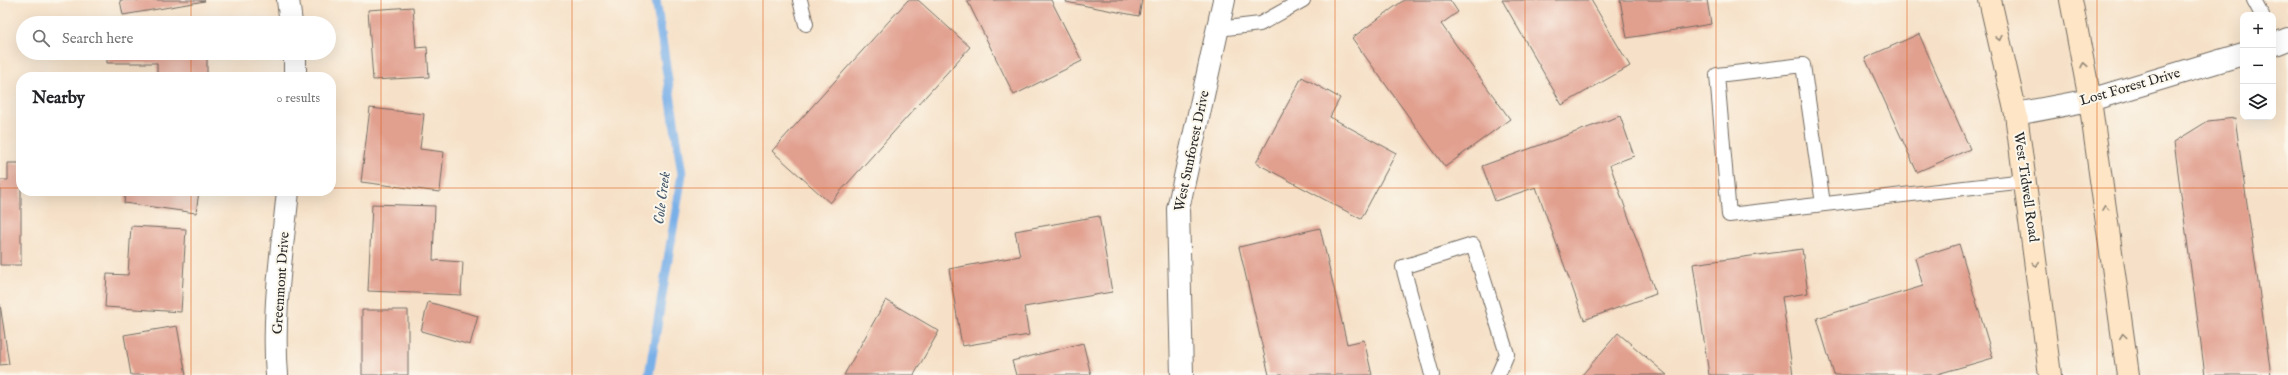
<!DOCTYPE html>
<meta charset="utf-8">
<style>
body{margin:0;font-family:"IM FELL English",serif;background:#f2f2f2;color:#202124}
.controls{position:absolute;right:12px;top:12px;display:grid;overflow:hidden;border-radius:8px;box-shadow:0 4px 16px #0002}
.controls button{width:36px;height:36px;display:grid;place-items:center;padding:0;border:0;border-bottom:1px solid #e0e0e0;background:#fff;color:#202124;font:20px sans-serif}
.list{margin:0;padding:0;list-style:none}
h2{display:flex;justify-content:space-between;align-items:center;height:52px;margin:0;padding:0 16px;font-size:17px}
h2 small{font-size:13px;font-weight:400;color:#757577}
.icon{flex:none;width:22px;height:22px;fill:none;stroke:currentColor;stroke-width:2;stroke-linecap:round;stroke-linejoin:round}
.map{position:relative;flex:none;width:2288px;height:375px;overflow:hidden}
.search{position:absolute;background:#fff;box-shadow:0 4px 16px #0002;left:16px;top:16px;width:320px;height:44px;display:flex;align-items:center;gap:10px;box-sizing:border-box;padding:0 14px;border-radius:22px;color:#757577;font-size:15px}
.panel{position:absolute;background:#fff;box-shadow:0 4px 16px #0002;left:16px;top:72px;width:320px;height:124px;border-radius:16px}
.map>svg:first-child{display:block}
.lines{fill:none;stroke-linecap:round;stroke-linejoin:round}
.stream{stroke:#7ab0e8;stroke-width:9}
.building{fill:#e19f8e}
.service-casing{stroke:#726b62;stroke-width:16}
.minor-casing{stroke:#726b62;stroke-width:24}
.secondary-casing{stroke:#726b62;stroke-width:24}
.service{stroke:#fff;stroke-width:14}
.minor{stroke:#fff;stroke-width:22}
.secondary{stroke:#fde5c5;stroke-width:22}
.oneway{stroke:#948878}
.grid{fill:none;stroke:#df570e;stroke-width:1;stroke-opacity:0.55}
.labels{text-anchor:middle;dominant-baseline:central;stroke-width:4;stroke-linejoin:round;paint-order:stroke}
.street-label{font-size:14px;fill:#2b2b2b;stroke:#fbf7ec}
.water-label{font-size:15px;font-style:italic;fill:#475a6d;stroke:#fbf7ec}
</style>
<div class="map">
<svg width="2288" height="375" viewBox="0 0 2288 375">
<rect width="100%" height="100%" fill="#fbf7ec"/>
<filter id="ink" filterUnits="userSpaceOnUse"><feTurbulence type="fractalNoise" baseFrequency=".025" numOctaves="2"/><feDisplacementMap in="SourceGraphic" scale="8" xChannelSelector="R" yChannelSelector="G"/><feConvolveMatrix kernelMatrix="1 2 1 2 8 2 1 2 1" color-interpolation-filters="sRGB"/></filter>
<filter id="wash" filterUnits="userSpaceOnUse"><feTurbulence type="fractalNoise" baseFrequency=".012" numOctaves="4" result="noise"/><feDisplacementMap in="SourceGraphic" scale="16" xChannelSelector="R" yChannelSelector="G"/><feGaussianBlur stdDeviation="0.9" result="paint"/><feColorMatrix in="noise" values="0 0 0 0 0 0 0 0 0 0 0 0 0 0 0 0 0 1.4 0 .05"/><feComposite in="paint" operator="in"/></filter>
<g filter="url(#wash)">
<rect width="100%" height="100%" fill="#f6e1c8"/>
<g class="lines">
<!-- stream -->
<path class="stream" d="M649 375 682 174 656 0"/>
</g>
<g id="blocks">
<!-- building -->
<path class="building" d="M120 0H204L205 1 123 15Z
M908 0H918L970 47 830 203 772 151Z
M967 0H1051L1082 61 1014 95Z
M1067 0H1142L1139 16 1066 2Z
M1404 0H1450L1458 12 1441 24 1510 119 1445 167 1352 38Z
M1502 0H1591L1630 66 1562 105Z
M1620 0H1707L1711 24 1627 38Z
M413 7 416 48 427 47 429 77 373 80 368 10Z
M1919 34 1970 149 1917 172 1865 58Z
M107 53H207V77H157V63H107Z
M1302 77 1340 98 1330 117 1396 153 1361 219 1256 163Z
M370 108 424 114 420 149 444 152 440 192 361 182Z
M1620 116 1634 156 1610 165 1656 294 1584 320 1536 187 1495 201 1482 166Z
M2235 118 2271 375H2205L2174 142 2208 121Z
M8 163H21V265H0V180H8Z
M126 191H199L196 213 124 203Z
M372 204 435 206 433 260 463 262 461 295 368 291Z
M1099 216 1112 292 1024 307 1029 335 962 346 949 269 1020 256 1015 231Z
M131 226 186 229 181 312 105 307 107 274 128 275Z
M1320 228 1347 344 1364 340 1372 375H1269L1239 247Z
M1959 244 1993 358 1934 375H1834L1817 318 1923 286 1915 258Z
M1802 249 1808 293 1782 297 1793 375H1709L1693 264Z
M886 300 939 331 914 375H844Z
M428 302 478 316 470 345 421 331Z
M0 304 9 364 0 365Z
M362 310H408V375H362Z
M177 326 186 375H131L124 335Z
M1618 333 1667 375H1582Z
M1083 343 1091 375H1016L1012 361Z"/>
</g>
</g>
<g filter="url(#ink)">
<use href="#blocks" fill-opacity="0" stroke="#726b62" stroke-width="1"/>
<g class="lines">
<!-- service casing -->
<g class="service-casing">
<path id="service" d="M800 0 806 24
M2254 0 2262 15
M1218 29 1260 24 1303 0
M1823 204 1803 65 1717 75 1729 215 2025 181
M1432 375 1403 267 1473 245 1507 354 1498 375"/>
</g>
<!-- minor casing -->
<g class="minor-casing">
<path id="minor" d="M288 0 291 23
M2273 45 2288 39
M295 77V53
M2016 114 2090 100 2243 54
M277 375C272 314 282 252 288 191
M1182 375 1178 209 1224 0"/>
</g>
<!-- secondary casing -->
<g class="secondary-casing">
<path id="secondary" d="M1990 0 2016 114 2050 375
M2071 0 2090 100 2128 375"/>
</g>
<!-- service -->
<use href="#service" class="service"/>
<!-- minor -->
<use href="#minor" class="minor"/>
<!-- secondary -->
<use href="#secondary" class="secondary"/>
</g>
<!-- one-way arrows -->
<defs><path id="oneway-chevron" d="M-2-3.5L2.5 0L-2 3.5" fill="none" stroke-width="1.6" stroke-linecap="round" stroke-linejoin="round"/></defs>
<g class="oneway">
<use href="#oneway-chevron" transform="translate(1999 38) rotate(77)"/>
<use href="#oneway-chevron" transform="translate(2084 65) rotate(-101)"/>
<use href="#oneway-chevron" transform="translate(2105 208) rotate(-98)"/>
<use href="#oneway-chevron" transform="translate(2036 264) rotate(83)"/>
<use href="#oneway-chevron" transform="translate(2123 336) rotate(-98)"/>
</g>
</g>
<!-- grid -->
<path class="grid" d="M191 0V23M381 0V375M572 0V375M763 0V375M953 0V375M1144 0V375M1335 0V375M1525 0V375M1716 0V375M1907 0V375M2097 0V375M191 53V77M0 188H21M331 188H2288M191 191V375"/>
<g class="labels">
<!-- street labels -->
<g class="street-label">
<text transform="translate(2130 87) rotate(-16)">Lost Forest Drive</text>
<text transform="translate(1192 151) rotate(-78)">West Sunforest Drive</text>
<text transform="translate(2026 187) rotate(82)">West Tidwell Road</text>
<text transform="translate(281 283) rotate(-86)">Greenmont Drive</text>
</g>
<!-- water labels -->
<g class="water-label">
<text transform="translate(662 198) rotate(-83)">Cole Creek</text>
</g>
</g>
</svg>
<div class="controls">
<button>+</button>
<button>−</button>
<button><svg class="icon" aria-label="layers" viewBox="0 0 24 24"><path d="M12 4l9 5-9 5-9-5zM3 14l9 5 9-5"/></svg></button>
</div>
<div class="search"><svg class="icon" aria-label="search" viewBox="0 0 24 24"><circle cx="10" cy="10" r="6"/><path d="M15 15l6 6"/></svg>Search here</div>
<section class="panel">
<h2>Nearby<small>0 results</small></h2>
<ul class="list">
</ul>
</section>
</div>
